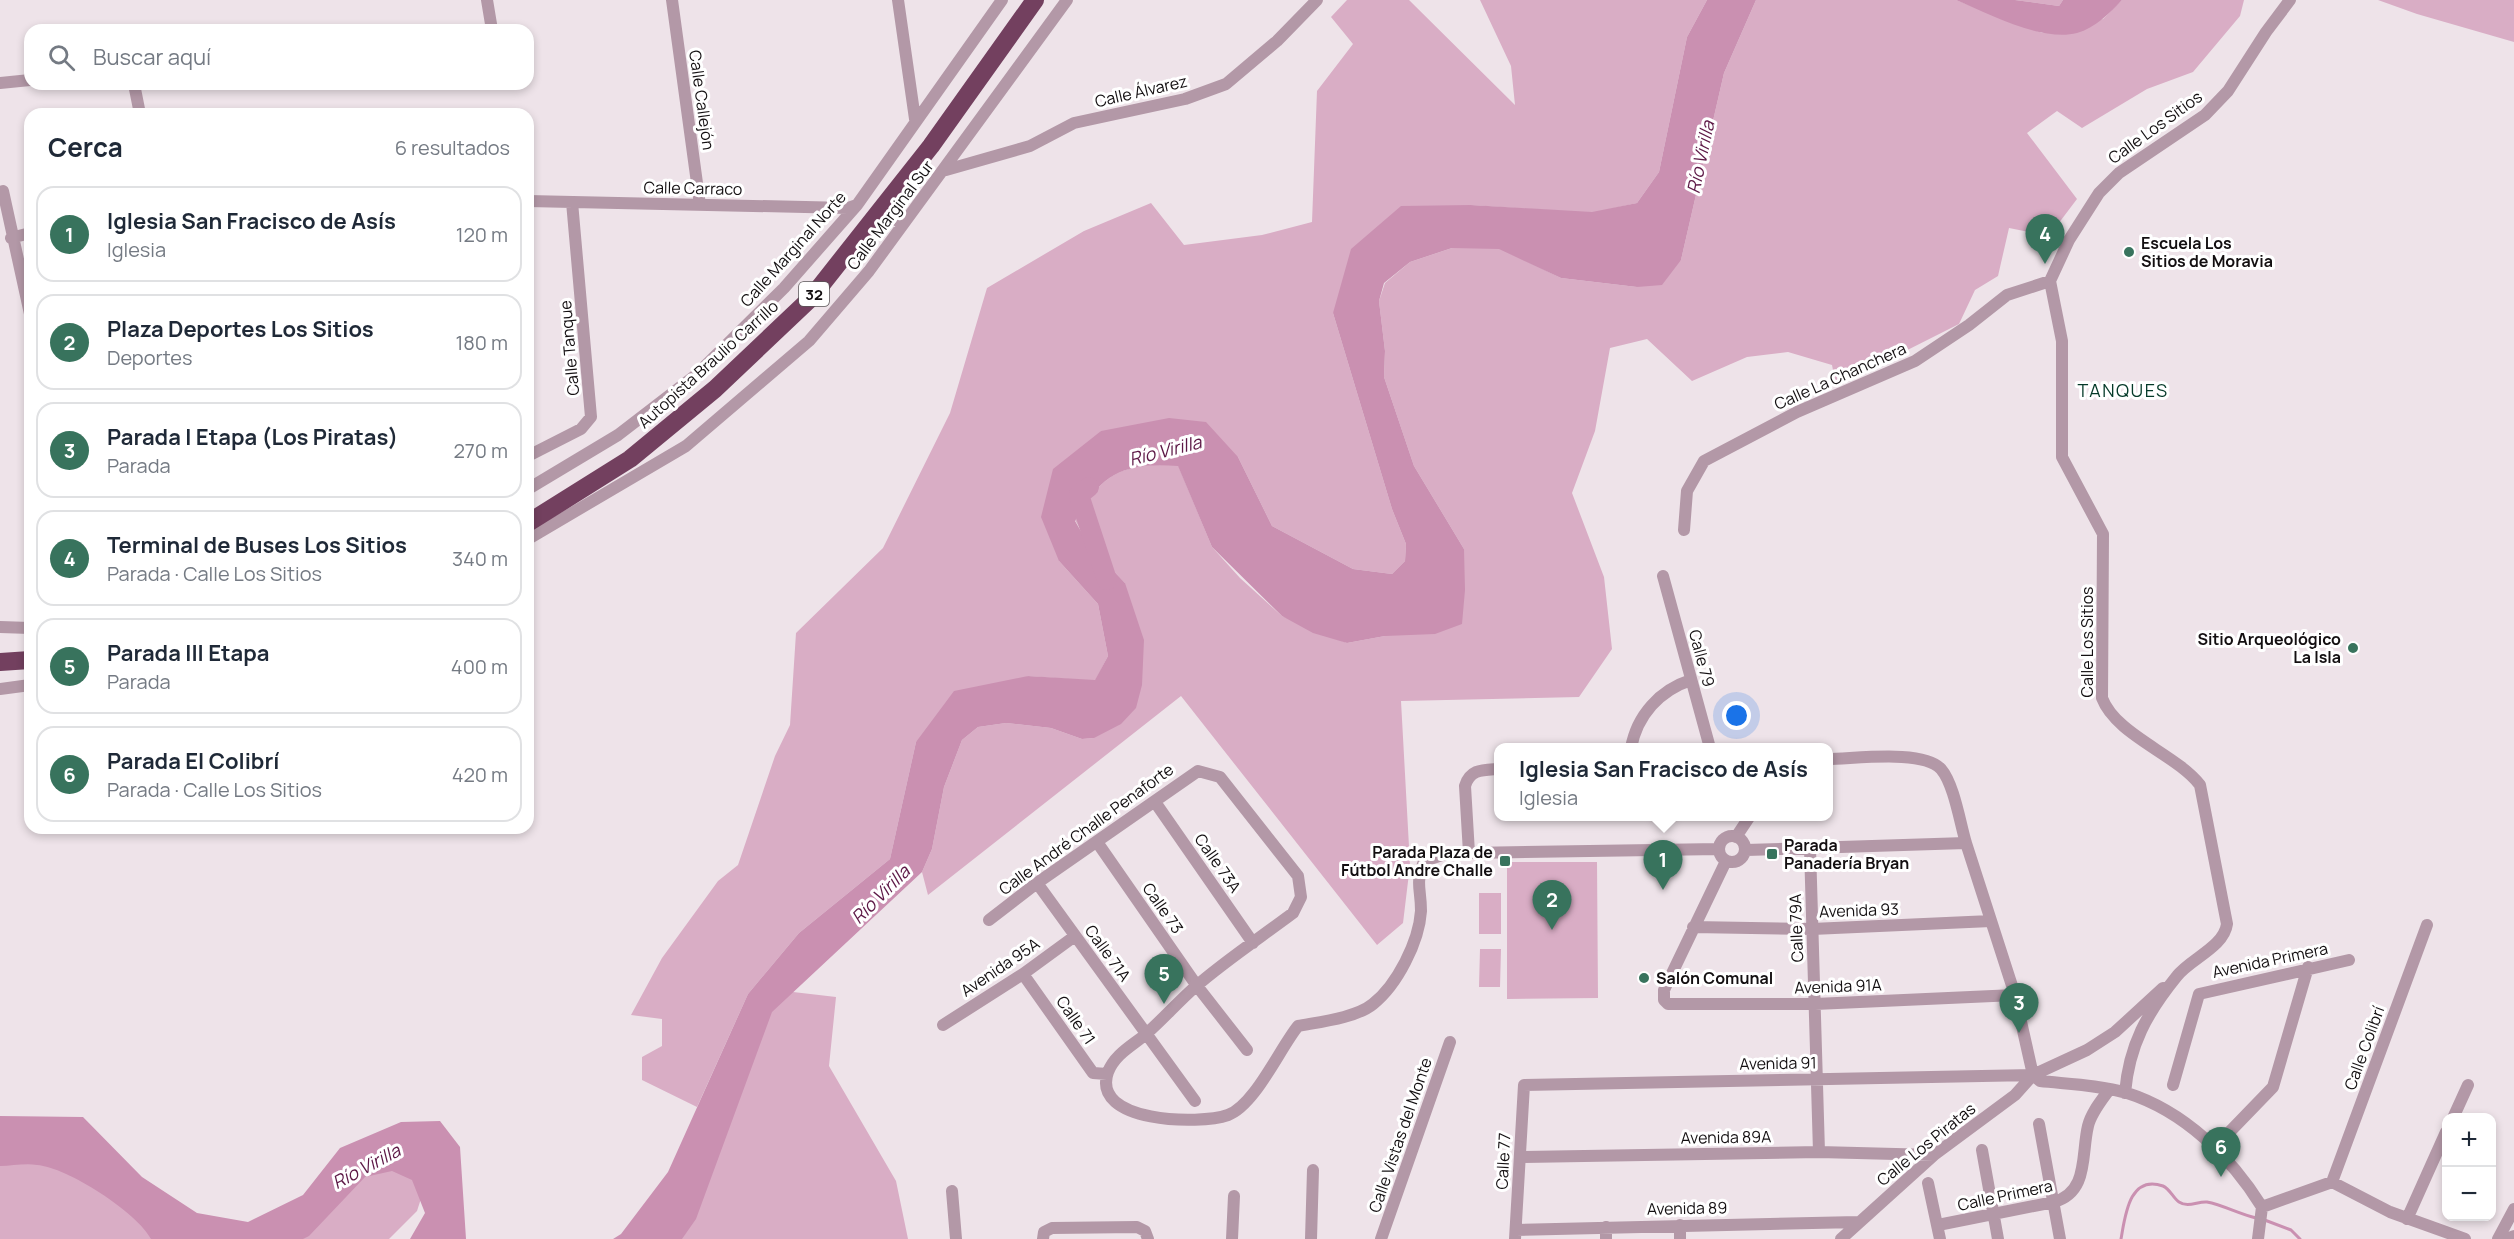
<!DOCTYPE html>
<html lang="es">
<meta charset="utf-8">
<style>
body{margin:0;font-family:Manrope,sans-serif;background:#f2f2f3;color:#1f2937}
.controls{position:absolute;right:18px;bottom:18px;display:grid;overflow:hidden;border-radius:12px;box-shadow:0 3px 9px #0003}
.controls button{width:54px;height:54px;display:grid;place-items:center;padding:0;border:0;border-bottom:2px solid #e0e1e3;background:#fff;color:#1f2937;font:30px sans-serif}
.you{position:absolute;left:1737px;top:716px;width:21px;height:21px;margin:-15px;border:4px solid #fff;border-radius:50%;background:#1a73e8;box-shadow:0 0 0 9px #1a73e833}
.badge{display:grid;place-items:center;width:39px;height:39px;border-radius:50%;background:#38735d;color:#fff;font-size:20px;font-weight:700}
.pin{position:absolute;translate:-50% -50px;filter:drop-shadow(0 2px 3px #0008)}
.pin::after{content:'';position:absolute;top:32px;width:21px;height:18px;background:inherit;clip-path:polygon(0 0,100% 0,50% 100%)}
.popup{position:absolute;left:1494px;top:743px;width:339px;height:78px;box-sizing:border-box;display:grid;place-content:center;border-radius:12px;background:#fff;filter:drop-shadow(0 2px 4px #0005);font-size:20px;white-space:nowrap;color:#747a83}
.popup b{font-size:22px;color:#1f2937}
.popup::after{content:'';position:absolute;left:50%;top:100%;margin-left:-12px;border:12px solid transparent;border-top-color:#fff}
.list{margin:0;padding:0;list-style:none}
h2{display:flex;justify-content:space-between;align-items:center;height:78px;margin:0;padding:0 24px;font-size:26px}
h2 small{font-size:20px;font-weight:400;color:#747a83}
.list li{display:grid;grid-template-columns:39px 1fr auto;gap:18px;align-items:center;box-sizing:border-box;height:96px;margin:0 12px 12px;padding:0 12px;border:2px solid #e0e1e3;border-radius:18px}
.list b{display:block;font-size:22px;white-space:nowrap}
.list p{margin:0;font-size:20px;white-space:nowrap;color:#747a83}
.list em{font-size:20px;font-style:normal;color:#747a83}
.icon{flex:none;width:33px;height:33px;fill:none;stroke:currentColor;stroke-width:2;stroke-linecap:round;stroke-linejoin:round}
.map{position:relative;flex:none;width:2514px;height:1239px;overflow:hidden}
.search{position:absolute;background:#fff;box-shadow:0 3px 9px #0003;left:24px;top:24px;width:510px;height:66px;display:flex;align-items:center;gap:15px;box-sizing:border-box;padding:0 21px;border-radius:18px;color:#747a83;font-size:22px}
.panel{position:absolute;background:#fff;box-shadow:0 3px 9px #0003;left:24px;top:108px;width:510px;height:726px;border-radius:18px}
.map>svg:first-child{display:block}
.green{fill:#d9adc5}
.water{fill:#ca90b1}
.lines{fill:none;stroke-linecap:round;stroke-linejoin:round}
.stream{stroke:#ca90b1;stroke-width:3}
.river{stroke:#ca90b1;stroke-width:20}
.street{stroke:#b398a7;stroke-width:12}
.highway{stroke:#73405f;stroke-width:18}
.poi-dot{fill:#38735d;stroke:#fff;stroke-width:2}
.labels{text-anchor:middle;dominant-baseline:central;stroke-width:6;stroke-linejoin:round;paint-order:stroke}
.shield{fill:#fff;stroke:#5a5758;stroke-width:1.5}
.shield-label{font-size:15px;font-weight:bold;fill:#130f11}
.street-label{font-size:16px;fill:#130f11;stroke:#fff}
.poi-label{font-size:16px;font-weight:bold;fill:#130f11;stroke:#fff;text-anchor:start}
.water-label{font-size:18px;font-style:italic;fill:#5c1745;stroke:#fff}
.neighbourhood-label{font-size:18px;letter-spacing:1.5px;fill:#043928;stroke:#fff}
</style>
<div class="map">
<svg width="2514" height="1239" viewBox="0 0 2514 1239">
<rect width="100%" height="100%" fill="#eee3e9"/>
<!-- green -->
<path class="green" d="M1347 0H1409L1515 105 1511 66 1480 0H1707L1687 37 1659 172 1637 203 1592 213 1471 205 1333 313 1392 509 1406 544 1405 561 1392 574 1353 569 1272 526 1238 457 1101 431 1059 561 1098 604 1108 656 1095 681 1028 676 916 742 890 859 799 933 748 994 697 1107 642 1080V1057L662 1046V1019L631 1015 662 958 718 881 738 865 775 756 790 725 796 633 883 548 950 413 987 288 1084 231 1151 203 1184 245 1262 235 1312 222 1317 91 1353 44 1331 17Z
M1756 0H1956L2042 33 2103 19 2122 0H2244L2240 16 2193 72 2147 89 2082 128 2057 111 2027 133 2077 199 2049 236 2009 228 1998 276 1975 290 1959 324 1836 386 1832 365 1788 352 1747 357 1692 381 1647 339 1610 348 1595 431 1572 493 1604 577 1612 649 1579 697 1401 701 1410 865 1403 923 1377 945 1181 696 928 895 922 872 932 849 944 787 962 740 978 727 1006 723 1051 728 1082 739 1094 738 1125 583 1089 545 1075 520C1103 472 1123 463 1178 465L1212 547 1240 578 1282 616 1347 643 1385 636 1464 549 1414 466 1384 377 1385 351 1379 301 1385 283 1410 262 1452 248H1499L1561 278 1637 287 1681 260 1724 73Z
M2015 0H2063L2059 6Z
M2378 0H2514V42L2417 14Z
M1507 862H1597L1598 998 1507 999Z
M1479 893H1501V934H1479Z
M1480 949H1501L1500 987H1479Z
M776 990 836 997 829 1066 896 1181 908 1239H641Z
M0 1153 37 1157 214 1239H0Z
M378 1161 427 1180 417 1211 389 1239H234Z"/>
<!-- water -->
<path class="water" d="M1707 0H1756L1724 73 1681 260 1662 285 1637 287 1561 278 1499 249 1452 248 1410 262 1384 283 1379 301 1385 351 1384 377 1414 466 1464 549 1465 590 1462 624 1435 634 1385 636 1347 643 1313 633 1282 616 1212 547 1178 466C1125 462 1101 473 1075 521L1089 545 1125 583 1144 640 1142 685 1136 708 1121 724 1094 738 1082 739 1051 728 1006 723 978 727 962 740 944 787 932 849 922 872 772 1012 696 1219 682 1239H613L621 1234 668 1172 748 994 799 933 890 859 916 742 954 691 1028 676 1095 680 1108 656 1098 604 1059 561 1041 517 1053 469 1101 431 1169 418 1206 422 1238 457 1272 526 1353 569 1392 574 1405 561 1406 544 1392 509 1333 313 1351 249 1401 206 1471 205 1592 212 1637 203 1659 172 1687 37Z
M1956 0H2015L2059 6 2063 0H2122C2110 13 2095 28 2077 33 2042 42 1989 14 1956 0Z
M0 1116 83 1117 142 1177 197 1213 248 1222 303 1195 340 1148 401 1122 440 1121 460 1147 466 1239H410L425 1213 412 1180 392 1171 365 1177 309 1236 303 1239H151C138 1213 67 1167 37 1165 25 1163 12 1166 0 1166Z"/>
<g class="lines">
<!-- stream -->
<path class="stream" d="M2262 1219 2291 1230 2300 1239
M2121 1239C2125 1217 2129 1174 2163 1186 2170 1189 2173 1198 2179 1202 2188 1208 2198 1201 2207 1202 2223 1205 2239 1214 2256 1218"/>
<!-- river -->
<path class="river" d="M1089 487 1079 495 1107 580"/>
<!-- street -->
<path class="street" d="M487 0 492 30
M672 0 700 205
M898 0 915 119
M0 83 30 80
M134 84 140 114
M946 170 1030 146 1074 123 1185 99 1226 84 1277 41 1317 0
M3 191 30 314
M528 201 848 208 857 205
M884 208 902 225
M11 238 30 233
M528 456 581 429 591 417 572 202
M528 489 618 435 696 375 784 288 857 205 1002 0
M1684 530 1687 491 1704 461 1797 412 1915 361 1969 325 2007 295 2050 281
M528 539 686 446 809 341 869 271 1067 0
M1663 576 1710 748
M0 627 30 628
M0 689 30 685
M1631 748C1637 715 1660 690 1691 680
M1828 759C1854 759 1923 749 1941 769 1954 784 1960 823 1966 843
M1155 802 1253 943
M1719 849a13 13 0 1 1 26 0a13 13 0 1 1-26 0Z
M1736 837 1750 816
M1097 842 1197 986 1247 1050
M1810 848 1819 1152
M1746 850 1966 843 2015 995 2033 1075 2040 1081C2068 1084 2100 1085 2127 1093 2184 1111 2231 1157 2262 1207L2258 1239
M1469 853 1465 786C1470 769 1483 770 1498 769
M1726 861 1664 990V1000L1668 1004H1815L2015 995
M1037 883 1195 1101
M989 920 1037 883 1198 771 1220 777 1298 876 1301 897 1293 913C1261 937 1226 960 1195 987 1178 1002 1163 1019 1146 1034 1132 1046 1115 1054 1108 1072 1090 1123 1200 1125 1228 1115 1255 1105 1280 1048 1298 1026 1319 1022 1356 1018 1373 1004 1397 985 1419 942 1421 911 1421 887 1415 886 1424 861L1442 855 1469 853 1719 849
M1693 927 1812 929 1991 921
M1023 974 1093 1073 1107 1074
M943 1025 1023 974 1075 936
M2173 1085 2199 994 2349 960
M2125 1093C2129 1045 2147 1013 2177 976 2190 959 2224 947 2227 924L2200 785C2176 754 2116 735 2102 698L2103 534 2062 457V341L2050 281 2069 240 2099 193 2119 173 2205 115 2228 91 2266 32 2290 0
M2453 1118 2468 1085
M2039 1124 2060 1239
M2215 1147 2273 1087 2308 967
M1982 1150 1998 1239
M1520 1157 1819 1152 1934 1155
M2332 1182 2427 925
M1928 1183 1940 1239
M952 1191 956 1239
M2262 1207 2332 1182 2390 1212 2465 1239
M2407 1219 2446 1132
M1938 1225 2054 1202C2089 1192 2081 1155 2088 1126 2091 1113 2101 1101 2109 1090
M1516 1230 1858 1222
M1043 1239 1044 1232 1052 1228 1137 1227 1145 1231 1148 1239
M1232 1239 1234 1196
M1311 1239 1313 1170
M1381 1239 1450 1042
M1515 1239 1524 1085 2033 1075 2087 1050 2115 1032 2163 988
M1606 1239V1227
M1680 1239V1225
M1841 1239 1934 1155 2015 1095 2033 1075
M2498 1239 2514 1209
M2506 1239 2514 1236"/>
<!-- highway -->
<path class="highway" d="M528 523 630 459 715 389 811 298 931 146 1035 0
M0 662 30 660"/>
</g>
<!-- markers -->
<g class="poi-dot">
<circle cx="2129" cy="252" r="6"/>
<circle cx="2353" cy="648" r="6"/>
<rect x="1766" y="848" width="12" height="12" rx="3"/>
<rect x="1499" y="855" width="12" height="12" rx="3"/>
<circle cx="1644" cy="978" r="6"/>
</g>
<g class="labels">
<!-- shield labels -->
<rect class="shield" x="799" y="282" width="30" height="24" rx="4.5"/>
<g class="shield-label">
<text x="814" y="294">32</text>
</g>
<!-- street labels -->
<g class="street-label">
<text transform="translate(1141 91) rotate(-13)">Calle Álvarez</text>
<text transform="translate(702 100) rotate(82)">Calle Callejón</text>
<text transform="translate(2155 127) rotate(-36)">Calle Los Sitios</text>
<text transform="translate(693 188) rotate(1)">Calle Carraco</text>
<text transform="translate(890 215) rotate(-53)">Calle Marginal Sur</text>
<text transform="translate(793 249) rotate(-48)">Calle Marginal Norte</text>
<text transform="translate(569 348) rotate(-95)">Calle Tanque</text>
<text transform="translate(708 364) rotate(-42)">Autopista Braulio Carrillo</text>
<text transform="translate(1840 376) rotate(-24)">Calle La Chanchera</text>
<text transform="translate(2087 642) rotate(-90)">Calle Los Sitios</text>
<text transform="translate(1702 658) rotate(75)">Calle 79</text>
<text transform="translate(1086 829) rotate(-36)">Calle André Challe Penaforte</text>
<text transform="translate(1218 863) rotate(55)">Calle 73A</text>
<text transform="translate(1163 908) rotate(55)">Calle 73</text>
<text transform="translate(1859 910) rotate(-2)">Avenida 93</text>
<text transform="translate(1796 928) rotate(-92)">Calle 79A</text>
<text transform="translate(1108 953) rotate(54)">Calle 71A</text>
<text transform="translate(2270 960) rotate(-12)">Avenida Primera</text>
<text transform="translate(1000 967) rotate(-34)">Avenida 95A</text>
<text transform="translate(1838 986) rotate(-2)">Avenida 91A</text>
<text transform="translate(1076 1020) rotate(55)">Calle 71</text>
<text transform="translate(2364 1048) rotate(-70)">Calle Colibrí</text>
<text transform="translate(1778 1063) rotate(-1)">Avenida 91</text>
<text transform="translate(1400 1135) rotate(-71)">Calle Vistas del Monte</text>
<text transform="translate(1726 1137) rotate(-1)">Avenida 89A</text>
<text transform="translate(1926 1144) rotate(-39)">Calle Los Piratas</text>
<text transform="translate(1503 1161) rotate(-87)">Calle 77</text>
<text transform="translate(2005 1195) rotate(-12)">Calle Primera</text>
<text transform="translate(1687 1208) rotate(-1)">Avenida 89</text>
</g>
<!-- poi labels -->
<g class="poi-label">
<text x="2141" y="243">Escuela Los<tspan x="2141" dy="18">Sitios de Moravia</tspan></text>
<text x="2341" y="639" text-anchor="end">Sitio Arqueológico<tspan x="2341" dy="18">La Isla</tspan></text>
<text x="1784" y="845">Parada<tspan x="1784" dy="18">Panadería Bryan</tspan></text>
<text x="1493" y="852" text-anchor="end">Parada Plaza de<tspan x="1493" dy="18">Fútbol Andre Challe</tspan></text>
<text x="1656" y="978">Salón Comunal</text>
</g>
<!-- water labels -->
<g class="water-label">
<text transform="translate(1700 157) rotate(-78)">Río Virilla</text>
<text transform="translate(1165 450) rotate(-14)">Río Virilla</text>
<text transform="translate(880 894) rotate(-45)">Río Virilla</text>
<text transform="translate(366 1166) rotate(-28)">Río Virilla</text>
</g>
<!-- neighbourhood labels -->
<g class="neighbourhood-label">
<text x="2123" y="390">TANQUES</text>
</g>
</g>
</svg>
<div class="controls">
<button>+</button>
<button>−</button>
</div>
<div class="you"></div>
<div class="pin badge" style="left:1663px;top:890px">1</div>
<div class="popup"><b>Iglesia San Fracisco de Asís</b>Iglesia</div>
<div class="pin badge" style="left:1552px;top:930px">2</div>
<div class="pin badge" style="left:2019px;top:1033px">3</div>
<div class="pin badge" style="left:2045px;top:264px">4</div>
<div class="pin badge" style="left:1164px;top:1004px">5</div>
<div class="pin badge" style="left:2221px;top:1177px">6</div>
<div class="search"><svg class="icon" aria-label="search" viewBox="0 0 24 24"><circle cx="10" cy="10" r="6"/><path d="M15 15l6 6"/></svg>Buscar aquí</div>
<section class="panel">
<h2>Cerca<small>6 resultados</small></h2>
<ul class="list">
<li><span class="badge">1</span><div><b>Iglesia San Fracisco de Asís</b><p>Iglesia</p></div><em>120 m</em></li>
<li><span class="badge">2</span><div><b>Plaza Deportes Los Sitios</b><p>Deportes</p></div><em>180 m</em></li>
<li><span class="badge">3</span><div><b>Parada I Etapa (Los Piratas)</b><p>Parada</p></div><em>270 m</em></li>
<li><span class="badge">4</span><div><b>Terminal de Buses Los Sitios</b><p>Parada · Calle Los Sitios</p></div><em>340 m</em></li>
<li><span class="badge">5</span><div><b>Parada III Etapa</b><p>Parada</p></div><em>400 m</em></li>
<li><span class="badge">6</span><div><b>Parada El Colibrí</b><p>Parada · Calle Los Sitios</p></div><em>420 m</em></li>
</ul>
</section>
</div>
